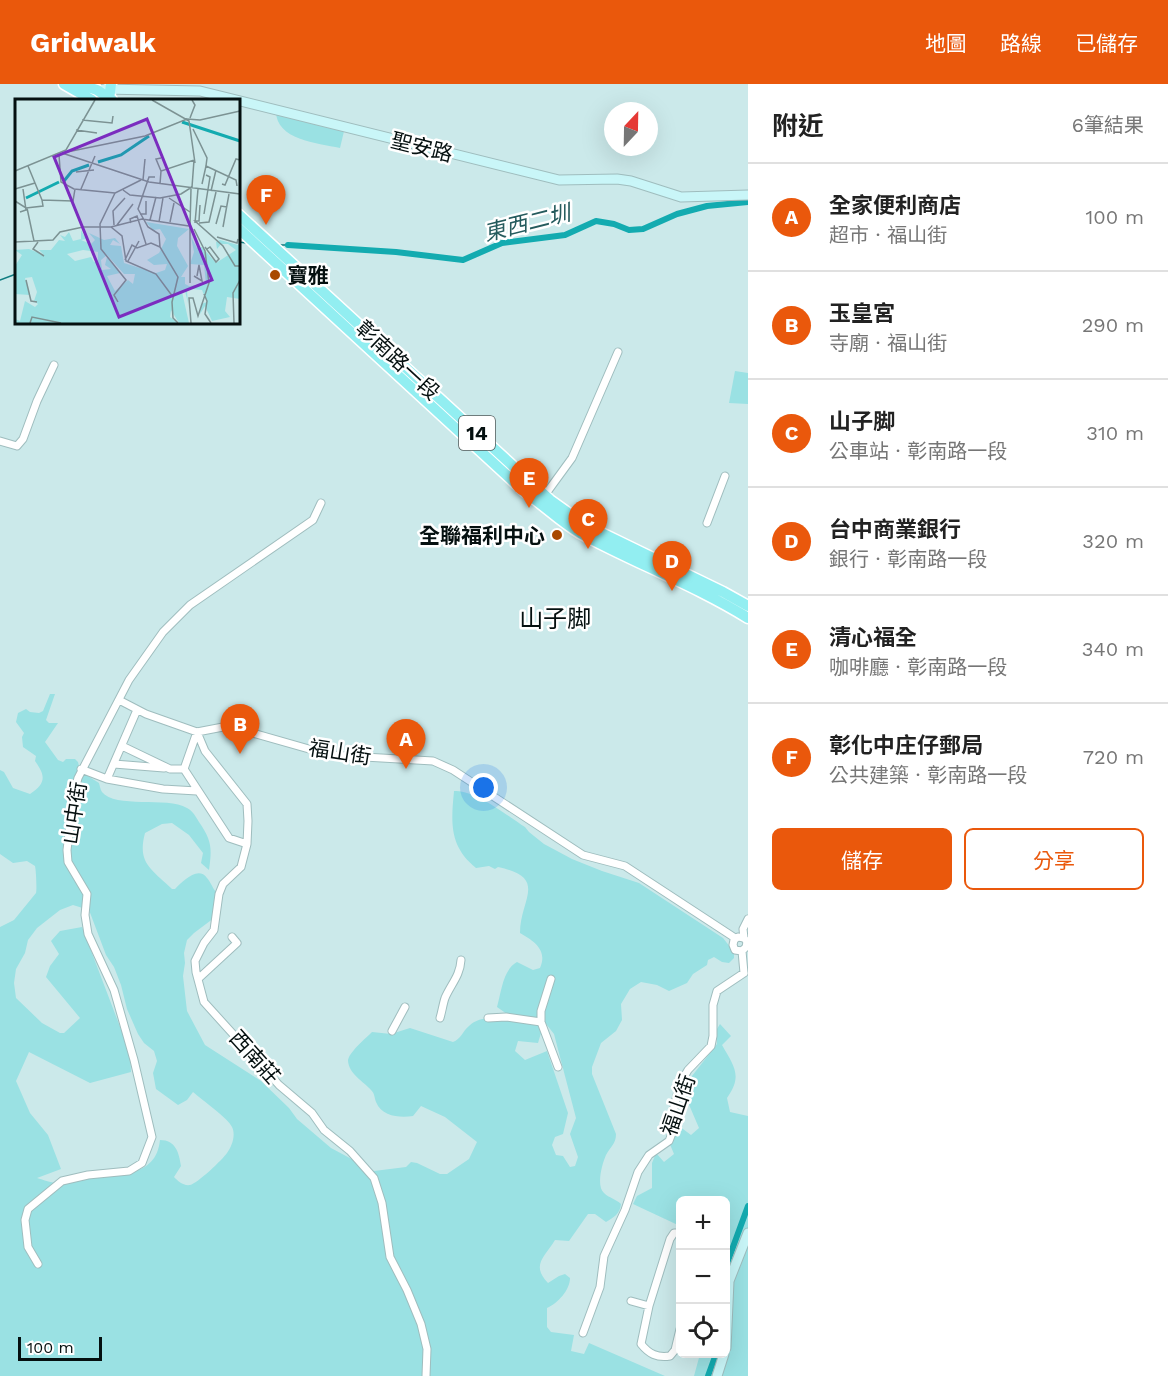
<!DOCTYPE html>
<html lang="zh-TW">
<meta charset="utf-8">
<style>
body{margin:0;font-family:"Work Sans","Noto Sans TC",sans-serif;background:#f2f2f2;color:#222}
.controls{position:absolute;right:18px;bottom:18px;display:grid;overflow:hidden;border-radius:9px;box-shadow:0 6px 24px #0002}
.controls button{width:54px;height:54px;display:grid;place-items:center;padding:0;border:0;border-bottom:2px solid #e0e0e0;background:#fff;color:#222;font:30px sans-serif}
.compass{position:absolute;left:604px;top:18px;width:54px;height:54px;border-radius:50%;background:#fff;box-shadow:0 6px 24px #0002;rotate:22deg}
.scale{position:absolute;left:18px;bottom:15px;width:84px;box-sizing:border-box;padding-left:6px;border:3px solid #051010;border-top:0;font-size:16px;line-height:21px;white-space:nowrap;color:#051010;-webkit-text-stroke:4px #fff;paint-order:stroke}
.you{position:absolute;left:484px;top:704px;width:21px;height:21px;margin:-15px;border:4px solid #fff;border-radius:50%;background:#1a73e8;box-shadow:0 0 0 9px #1a73e833}
.badge{display:grid;place-items:center;width:39px;height:39px;border-radius:50%;background:#ea580c;color:#fff;font-size:20px;font-weight:700}
.pin{position:absolute;translate:-50% -50px;filter:drop-shadow(0 2px 3px #0008)}
.pin::after{content:'';position:absolute;top:32px;width:21px;height:18px;background:inherit;clip-path:polygon(0 0,100% 0,50% 100%)}
.list{margin:0;padding:0;list-style:none}
h2{display:flex;justify-content:space-between;align-items:center;height:78px;margin:0;padding:0 24px;font-size:26px}
h2 small{font-size:20px;font-weight:400;color:#767676}
.list li{display:grid;grid-template-columns:39px 1fr auto;gap:18px;align-items:center;box-sizing:border-box;height:108px;padding:0 24px;border-top:2px solid #e0e0e0}
.list b{display:block;font-size:22px;white-space:nowrap}
.list p{margin:0;font-size:20px;white-space:nowrap;color:#767676}
.list em{font-size:20px;font-style:normal;color:#767676}
.actions{display:flex;gap:12px;padding:18px 24px}
.actions a{flex:1;padding:14px 0;border:2px solid #ea580c;border-radius:9px;text-align:center;font-size:21px;color:#ea580c}
.actions .main{background:#ea580c;color:#fff}
.icon{flex:none;width:33px;height:33px;fill:none;stroke:currentColor;stroke-width:2;stroke-linecap:round;stroke-linejoin:round}
.map{position:relative;flex:none;width:748px;height:1292px;overflow:hidden}
header{display:flex;align-items:center;gap:36px;box-sizing:border-box;height:84px;padding:0 30px;background:#ea580c;color:#fff}
header strong{font-size:28px}
nav{display:flex;gap:33px;margin-inline-start:auto;font-size:21px}
main{display:flex}
aside{flex:1;background:#fff}
.map>svg:first-child{display:block}
.green{fill:#9ae1e3;fill-rule:evenodd}
.lines{fill:none;stroke-linecap:round;stroke-linejoin:round}
.stream{stroke:#0f7c80;stroke-width:1.5}
.canal{stroke:#13abb0;stroke-width:6}
.street-casing{stroke:#9fbdbe;stroke-width:9}
.secondary-casing{stroke:#9fbdbe;stroke-width:11}
.primary-casing{stroke:#fff;stroke-width:13}
.street{stroke:#fff;stroke-width:7}
.secondary{stroke:#c9f6f8;stroke-width:9}
.primary{stroke:#92eef1;stroke-width:10}
.poi-dot{fill:#a94900;stroke:#fff;stroke-width:2}
.labels{text-anchor:middle;dominant-baseline:central;stroke-width:5;stroke-linejoin:round;paint-order:stroke}
.shield{fill:#fff;stroke:#505858;stroke-width:1.5}
.shield-label{font-size:20px;font-weight:bold;fill:#051010}
.street-label{font-size:21px;fill:#051010;stroke:#fff}
.poi-label{font-size:21px;font-weight:bold;fill:#051010;stroke:#fff;text-anchor:start}
.water-label{font-size:22px;font-style:italic;fill:#255b5d;stroke:#fff}
.quarter-label{font-size:24px;fill:#051010;stroke:#fff}
.inset-river{fill:none;stroke:#13abb0;stroke-width:3}
.inset-road{fill:none;stroke:#7c9293;stroke-width:1.5}
.view{fill:#7b2cbf;fill-opacity:0.15;stroke:#7b2cbf;stroke-width:3}
.inset-edge{fill:none;stroke:#051010;stroke-width:3}
</style>
<header>
<strong>Gridwalk</strong>
<nav><a>地圖</a><a>路線</a><a>已儲存</a></nav>
</header>
<main>
<div class="map">
<svg width="748" height="1292" viewBox="0 0 748 1292">
<rect width="100%" height="100%" fill="#cbe9ea"/>
<!-- green -->
<path class="green" d="M276 26 345 43 340 64C317 59 275 56 276 26Z
M735 287 748 289V320L729 319Z
M50 610H55L46 636 49 639H58L45 658 58 676 63 678 66 675H75L78 678 80 687 99 699C100 702 100 705 102 708 115 725 167 712 187 724 193 727 196 733 199 738 212 757 212 764 209 786L201 779 203 769 189 751 172 739 162 740 145 749C137 779 151 785 172 805H175C182 798 198 781 207 794 214 803 212 806 222 813L214 834 194 849 187 856 184 869 185 879 183 892 187 927 205 961 261 997 289 1024 297 1035 331 1064 374 1087 406 1083 411 1078 417 1079 440 1090H447L469 1075 477 1058 445 1033 421 1022 413 1032C401 1034 382 1033 376 1018 374 1013 375 1010 371 1006 363 997 349 990 348 977 348 969 366 954 372 948L391 950 410 944 453 958C461 955 462 948 469 942 484 926 519 938 538 942L541 949 538 959 518 957 515 967 525 976 547 967 568 1029 563 1050 555 1053 552 1061 556 1071 563 1072 570 1083 575 1082 578 1073 570 1050 576 1034 554 950 543 936 507 930 497 923C501 909 503 885 517 878L533 886 540 884C548 866 534 857 520 849 520 815 549 794 498 783L495 785 489 782 476 784C449 762 451 739 454 707 474 705 508 732 525 743L529 748 544 760 572 775 602 787 639 799 723 854 734 868V874L729 879 722 878 714 873 708 876 707 881 693 890 687 899 669 907 657 901 641 898 630 905 621 920 622 936 616 947 601 959 592 983V990L616 1050C616 1060 610 1063 606 1071 602 1080 596 1102 604 1109 609 1114 616 1115 621 1120 620 1130 614 1133 606 1138L595 1130H588L569 1157 555 1156C544 1174 531 1181 548 1199L559 1192 565 1190 570 1194C570 1206 558 1219 547 1224V1243L551 1248 574 1251 571 1267 584 1270 589 1259 665 1292H0V843L14 836 36 809C37 805 36 786 35 782L27 777 13 779 0 770V686L4 688 13 704 30 710C47 699 45 691 35 677L36 672 23 663 22 653 24 649 16 638 18 629 26 625 30 628 39 629 43 627ZM73 821 89 826 106 871 114 883 121 901 127 925 138 950 144 959 154 967 157 977 153 989 156 1005 178 1021 187 1016 193 1008C202 1016 229 1035 232 1043 236 1051 232 1062 227 1069 222 1076 198 1099 190 1101 183 1102 178 1097 174 1093L181 1082C179 1069 176 1056 160 1056 156 1095 116 1090 88 1091 78 1091 70 1097 60 1099 54 1100 44 1096 37 1094L61 1085 48 1051 30 1029 16 997 29 968 90 999 131 988 130 969 82 843 60 847 51 857 59 870 50 882 46 893 80 934 64 949H60L42 939 16 914 14 899 16 885 25 869 28 856 37 844 60 826Z
M720 940 731 952 722 961C734 982 743 992 727 1014L730 1028 748 1032V1292H694L700 1270H726V1175L728 1166 726 1164V1116H680V1142L633 1120 637 1112 652 1104V1079L656 1069 664 1078 674 1070 669 1058 679 1042 691 1051 699 1044 684 1009 692 992 717 960V945Z"/>
<g class="lines">
<!-- stream -->
<path class="stream" d="M238 158 247 159
M278 161H288
M0 196 16 190"/>
<!-- canal -->
<path class="canal" d="M288 161 396 168 463 176 502 159 565 151 596 137 614 140 629 146 643 145 677 130 707 122 748 118
M726 1182 748 1122
M708 1292 716 1270"/>
<!-- street casing -->
<g class="street-casing">
<path id="street" d="M0 357 17 362 23 355 37 317 54 281
M545 411 572 374 618 268
M707 439 725 392
M119 616 146 630 197 648 223 643 242 646 330 671 433 677 453 686 583 771 625 782 735 854
M197 648 205 667 247 720 248 737 247 760 241 783 223 800 219 810 214 846 204 859 195 877 196 888 204 918 279 1001 312 1029 324 1046 350 1067 374 1094 382 1119 390 1173 407 1206 421 1240 427 1265 426 1292
M122 662 170 685H184
M114 680 164 684
M81 685 107 695 163 705 197 707
M184 685 229 754 247 760
M184 685 197 648
M107 695 137 626
M744 854 743 845 748 835
M742 867 735 866 733 861 734 856 738 853 744 854 747 858 746 863 742 867 744 889
M198 895 237 859 232 853
M440 934C442 927 443 920 445 914 451 900 460 892 461 876
M488 934 506 933 541 938 558 983
M541 938V927L551 895
M392 947 405 923
M680 1149H674L670 1155 649 1222 641 1260C649 1270 657 1274 670 1272L675 1266 680 1245
M38 1180 28 1163 25 1136 28 1125 62 1097 88 1091 129 1087 142 1079 152 1053 134 976 114 906 88 850 85 831 87 810 68 778 67 766 74 709 78 694 129 596 163 548 190 521 313 436 321 419
M631 1217 649 1222
M583 1249 600 1203 604 1172 625 1126 638 1088 649 1071 669 1057 674 1044V1023L680 1000 688 986 711 962 713 952V921L717 907 744 889"/>
</g>
<!-- secondary casing -->
<g class="secondary-casing">
<path id="secondary" d="M104 5 200 7 559 96 617 95 631 97 681 113 748 111
M726 1264 729 1197 748 1149
M717 1292 724 1270"/>
</g>
<!-- primary casing -->
<g class="primary-casing">
<path id="primary" d="M64 0 92 16
M79 0 97 6 112 16
M109 16 111 0
M238 130 550 416 585 441 723 508 748 522
M238 144 525 408C544 421 561 438 580 449 635 479 695 501 748 534"/>
</g>
<!-- street -->
<use href="#street" class="street"/>
<!-- secondary -->
<use href="#secondary" class="secondary"/>
<!-- primary -->
<use href="#primary" class="primary"/>
</g>
<!-- markers -->
<g class="poi-dot">
<circle cx="275" cy="191" r="6"/>
<circle cx="557" cy="451" r="6"/>
</g>
<g class="labels">
<!-- shield labels -->
<rect class="shield" x="459" y="332" width="36" height="34" rx="4.5"/>
<g class="shield-label">
<text x="477" y="349">14</text>
</g>
<!-- street labels -->
<g class="street-label">
<text transform="translate(422 63) rotate(14)">聖安路</text>
<text transform="translate(398 276) rotate(43)">彰南路一段</text>
<text transform="translate(340 668) rotate(9)">福山街</text>
<text transform="translate(74 729) rotate(-81)">山中街</text>
<text transform="translate(255 973) rotate(48)">西南莊</text>
<text transform="translate(678 1021) rotate(-71)">福山街</text>
</g>
<!-- poi labels -->
<g class="poi-label">
<text x="287" y="191">寶雅</text>
<text x="545" y="451" text-anchor="end">全聯福利中心</text>
</g>
<!-- water labels -->
<g class="water-label">
<text transform="translate(527 139) rotate(-14)">東西二圳</text>
</g>
<!-- quarter labels -->
<g class="quarter-label">
<text x="555" y="535">山子脚</text>
</g>
</g>
<!-- overview -->
<g transform="translate(15 15)">
<rect width="225" height="225" fill="#cbe9ea"/>
<path d="M131 123 174 130 163 139 162 147 173 167 166 178H170V185L174 187 191 185 189 166 175 165 179 153 176 138 182 149 187 148 201 164 221 151 213 145H206L202 150 201 143 205 141 223 146 225 140V200L212 198 210 212 215 218 197 222 190 207 185 215 186 205 192 203 187 191 176 190 172 192 173 204 170 192 167 193 174 224H164L156 211 155 218 163 224H0V220L5 222 10 202 20 208 23 205 19 202 22 193 17 178 10 179 15 196 0 195V167L7 156 0 151 14 150 29 156 24 151H36L44 141 50 142 45 136 50 138 54 133 58 142 66 140V131L71 140 66 141 76 145 80 141 74 134 89 141 100 139 105 145 98 141 95 146 106 147 109 164 141 174 150 171 152 165 139 166 132 161 144 154 151 140 145 130 138 131ZM68 151 83 153V161L79 163 76 158 60 162 52 155ZM92 156 109 175H120L118 185 113 181 100 192 92 177 105 174 92 158 90 166 96 170 87 171 86 161Z" fill="#9ae1e3" fill-rule="evenodd"/>
<path class="inset-river" d="M167 23 225 42M83 63 106 56 134 37M49 82 57 72 74 66M11 99 44 83"/>
<path class="inset-road" d="M137 1 174 22 180 64M175 19 180 6 177 1M67 21 97 24 98 17M178 30 192 59 191 67 221 81 222 87M61 31 82 34M52 53 130 37 172 20 185 21 225 12M47 54 134 83 225 95M44 56 46 83 59 90 100 94M146 59 141 60 146 72M13 67 27 101M0 72 51 51 80 1M61 73 79 71M140 78H134L123 110 133 128 144 135 145 148 163 178 157 203 158 219 163 224M128 81 130 60M187 85 191 67M207 85 210 86 221 60 225 61M0 90 20 84M66 90 80 57M108 91 115 96 145 99 166 95 177 88 179 61 146 72 145 85M196 92 201 71M154 99 175 113M0 102 11 109 28 107 27 101 58 102 60 90M185 106 184 122H180L208 147 220 167H225M12 109 19 142M5 113 11 111 8 90M125 115H131V102M189 115 195 78 191 76M135 121 141 98M144 123 148 99M155 123 159 104M116 124 115 120 122 117 131 145M180 124 183 90M184 124 194 123 201 93M201 125 206 107 212 108M99 126 98 112 110 99M102 126 118 105M175 127 176 90M96 128 107 137 111 162 141 175 158 198M208 128 214 95M202 138 222 144 223 140M0 143 38 141 45 133 68 128H96L127 120 174 127M23 143 18 150 29 157M190 148 201 163 204 160 195 148 192 150M110 161 117 146 122 149 136 144 145 148M113 162 124 142M179 177 187 182 184 166 182 177M11 181 16 202 22 203M175 184V128M189 195 192 202 190 215 196 224M103 203 99 196 111 181 86 150 85 125 100 94 126 81M15 224 17 218 46 224M176 224 174 199H178L183 217 194 184 190 152 179 130M219 224 218 194 225 181"/>
<path class="view" d="M132 20 197 181 104 218 39 58Z"/>
<rect width="225" height="225" class="inset-edge"/>
</g>
</svg>
<div class="controls">
<button>+</button>
<button>−</button>
<button><svg class="icon" aria-label="locate" viewBox="0 0 24 24"><circle cx="12" cy="12" r="6"/><path d="M12 2v4M12 18v4M2 12h4M18 12h4"/></svg></button>
</div>
<svg class="compass" viewBox="-18 -18 36 36"><path d="M0-13l5 13h-10z" fill="#e53935"/><path d="M0 13l5-13h-10z" fill="#767676"/></svg>
<div class="scale">100 m</div>
<div class="you"></div>
<div class="pin badge" style="left:406px;top:685px">A</div>
<div class="pin badge" style="left:240px;top:670px">B</div>
<div class="pin badge" style="left:588px;top:465px">C</div>
<div class="pin badge" style="left:672px;top:507px">D</div>
<div class="pin badge" style="left:529px;top:424px">E</div>
<div class="pin badge" style="left:266px;top:141px">F</div>
</div>
<aside>
<h2>附近<small>6筆結果</small></h2>
<ul class="list">
<li><span class="badge">A</span><div><b>全家便利商店</b><p>超市 · 福山街</p></div><em>100 m</em></li>
<li><span class="badge">B</span><div><b>玉皇宮</b><p>寺廟 · 福山街</p></div><em>290 m</em></li>
<li><span class="badge">C</span><div><b>山子脚</b><p>公車站 · 彰南路一段</p></div><em>310 m</em></li>
<li><span class="badge">D</span><div><b>台中商業銀行</b><p>銀行 · 彰南路一段</p></div><em>320 m</em></li>
<li><span class="badge">E</span><div><b>清心福全</b><p>咖啡廳 · 彰南路一段</p></div><em>340 m</em></li>
<li><span class="badge">F</span><div><b>彰化中庄仔郵局</b><p>公共建築 · 彰南路一段</p></div><em>720 m</em></li>
</ul>
<div class="actions"><a class="main">儲存</a><a>分享</a></div>
</aside>
</main>
